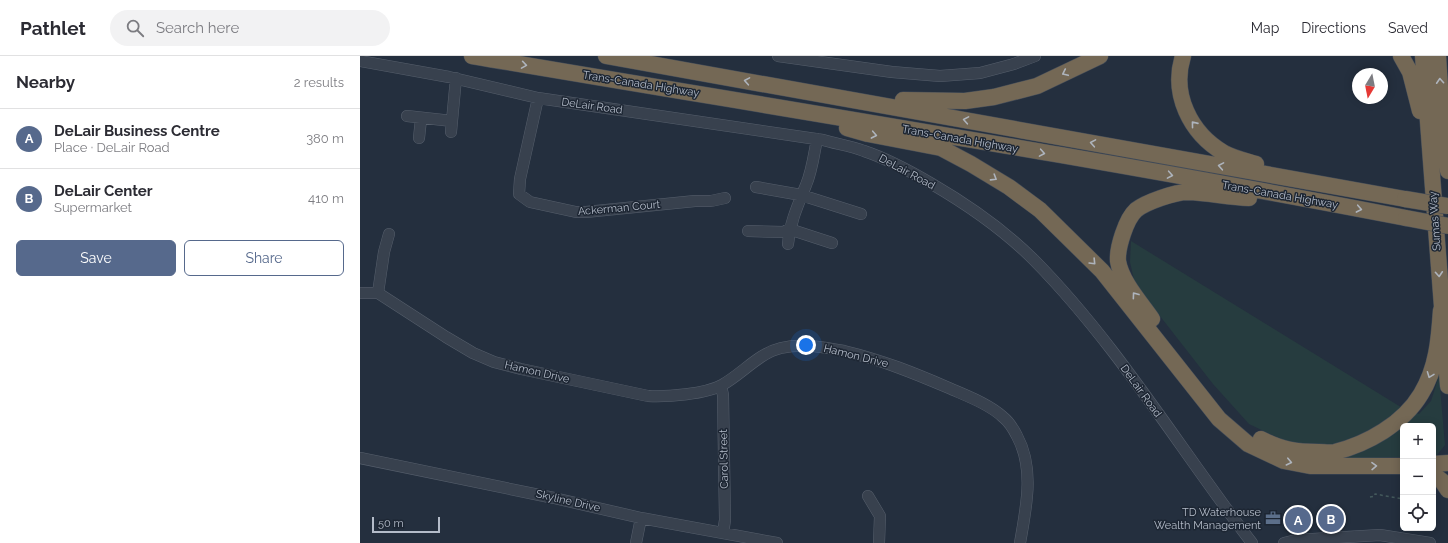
<!DOCTYPE html>
<meta charset="utf-8">
<style>
body{margin:0;font-family:Raleway,sans-serif;background:#f2f2f3;color:#2b2b33}
.controls{position:absolute;right:12px;bottom:12px;display:grid;overflow:hidden;border-radius:6px;box-shadow:0 2px 10px #0003}
.controls button{width:36px;height:36px;display:grid;place-items:center;padding:0;border:0;border-bottom:1px solid #e1e1e2;background:#fff;color:#2b2b33;font:20px sans-serif}
.compass{position:absolute;left:992px;top:12px;width:36px;height:36px;border-radius:50%;background:#fff;box-shadow:0 2px 10px #0003;rotate:190deg}
.scale{position:absolute;left:12px;bottom:10px;width:68px;box-sizing:border-box;padding-left:4px;border:2px solid #b4bcc9;border-top:0;font-size:11px;line-height:14px;white-space:nowrap;color:#b4bcc9;-webkit-text-stroke:3px #1d2633;paint-order:stroke}
.you{position:absolute;left:446px;top:289px;width:14px;height:14px;margin:-10px;border:3px solid #fff;border-radius:50%;background:#1a73e8;box-shadow:0 0 0 6px #1a73e833}
.badge{display:grid;place-items:center;width:26px;height:26px;border-radius:50%;background:#56698c;color:#fff;font-size:13px;font-weight:700}
.pin{position:absolute;translate:-50% -50%;border:2px solid #fff;box-shadow:0 1px 4px #0006}
.list{margin:0;padding:0;list-style:none}
h2{display:flex;justify-content:space-between;align-items:center;height:52px;margin:0;padding:0 16px;font-size:17px}
h2 small{font-size:13px;font-weight:400;color:#7c7c81}
.list li{display:grid;grid-template-columns:26px 1fr auto;gap:12px;align-items:center;box-sizing:border-box;height:60px;padding:0 16px;border-top:1px solid #e1e1e2}
.list b{display:block;font-size:15px;white-space:nowrap}
.list p{margin:0;font-size:13px;white-space:nowrap;color:#7c7c81}
.list em{font-size:13px;font-style:normal;color:#7c7c81}
.actions{display:flex;gap:8px;padding:12px 16px}
.actions a{flex:1;padding:9px 0;border:1px solid #56698c;border-radius:6px;text-align:center;font-size:14px;color:#56698c}
.actions .main{background:#56698c;color:#fff}
.icon{flex:none;width:22px;height:22px;fill:none;stroke:currentColor;stroke-width:2;stroke-linecap:round;stroke-linejoin:round}
.map{position:relative;flex:none;width:1088px;height:487px;overflow:hidden}
header{display:flex;align-items:center;gap:24px;box-sizing:border-box;height:56px;padding:0 20px;background:#fff;border-bottom:1px solid #e1e1e2}
header strong{font-size:19px}
nav{display:flex;gap:22px;margin-inline-start:auto;font-size:14px}
.search{width:280px;height:36px;background:#f2f2f3;display:flex;align-items:center;gap:10px;box-sizing:border-box;padding:0 14px;border-radius:22px;color:#7c7c81;font-size:15px}
main{display:flex}
aside{flex:1;background:#fff}
.map>svg:first-child{display:block}
.green{fill:#263c3f}
.lines{fill:none;stroke-linecap:round;stroke-linejoin:round}
.minor-casing{stroke:#565f6c;stroke-width:12}
.highway-casing{stroke:#434c59;stroke-width:17}
.path{stroke:#44595c;stroke-width:1.5;stroke-dasharray:3 3;stroke-linecap:butt}
.minor{stroke:#38414e;stroke-width:11}
.highway{stroke:#746855;stroke-width:16}
.highway-bridge-casing{stroke:#434c59;stroke-width:17;stroke-linecap:butt}
.highway-bridge{stroke:#746855;stroke-width:16}
.oneway{stroke:#aeb4bd}
.labels{text-anchor:middle;dominant-baseline:central;stroke-width:3;stroke-linejoin:round;paint-order:stroke}
.street-label{font-size:11px;fill:#b4bcc9;stroke:#1d2633}
.poi-label{font-size:11px;fill:#b4bcc9;stroke:#1d2633;text-anchor:end}
</style>
<header>
<strong>Pathlet</strong>
<div class="search"><svg class="icon" aria-label="search" viewBox="0 0 24 24"><circle cx="10" cy="10" r="6"/><path d="M15 15l6 6"/></svg>Search here</div>
<nav><a>Map</a><a>Directions</a><a>Saved</a></nav>
</header>
<main>
<aside>
<h2>Nearby<small>2 results</small></h2>
<ul class="list">
<li><span class="badge">A</span><div><b>DeLair Business Centre</b><p>Place · DeLair Road</p></div><em>380 m</em></li>
<li><span class="badge">B</span><div><b>DeLair Center</b><p>Supermarket</p></div><em>410 m</em></li>
</ul>
<div class="actions"><a class="main">Save</a><a>Share</a></div>
</aside>
<div class="map">
<svg width="1088" height="487" viewBox="0 0 1088 487">
<rect width="100%" height="100%" fill="#242f3e"/>
<!-- green -->
<path class="green" d="M771 185 1044 353 1059 358 1071 345 1079 320 1085 389 1077 399H1073V370H1043V401L988 403 961 388 929 387 889 368 853 328 775 228 770 206Z"/>
<g class="lines">
<!-- minor casing -->
<g class="minor-casing">
<path id="minor" d="M418 0 532 16 580 20 620 17 654 8 675 0
M0 5 89 21 178 42 463 84C477 88 491 90 504 95 528 103 550 115 572 128 608 149 644 174 674 204 757 288 820 393 892 487
M178 42 160 123 159 138 170 146 216 156H226L335 145H351L365 142
M47 60 92 65 96 22
M91 76 92 65
M59 82 61 63
M396 131 441 139 501 158
M388 175 424 176 429 173 472 187
M428 188C430 166 438 149 446 129 452 115 454 98 457 83
M0 237H18L86 281 113 297 134 306 161 313 288 340C307 341 346 338 362 329 382 318 399 297 421 292 442 287 464 291 484 295 522 304 554 317 589 332 607 340 629 348 643 361 648 365 654 374 657 380 675 413 666 452 660 487
M18 237 24 196 29 178
M361 330 363 339 365 464 363 477
M0 402 194 442 281 462 417 487
M508 440 520 460 519 487
M276 487 281 462
M924 487 936 484 1020 479 1070 487"/>
</g>
<!-- highway casing -->
<g class="highway-casing">
<path id="highway" d="M112 0C424 53 736 102 1046 162
M246 0 1045 143
M823 0C811 38 830 77 864 97 873 102 886 105 896 108
M1041 0 1050 16 1060 55
M1063 0 1088 330
M1078 0 1083 78 1088 115
M543 44 605 45 634 41 677 30 740 0
M487 72 508 78 581 92 611 108 649 131 680 154 742 215 859 363 888 388 924 405 950 410H1043
M792 263C781 247 761 225 758 205 757 192 766 163 776 154 786 146 815 136 828 136 848 137 869 141 889 142
M901 383C922 394 936 396 959 396 964 396 970 397 975 396 1007 388 1043 368 1061 338 1077 312 1079 283 1081 254
M1073 408 1088 407
M1073 418 1082 425 1088 434"/>
</g>
<!-- path -->
<path class="path" d="M1010 441 1015 440V438L1043 443"/>
<!-- minor -->
<use href="#minor" class="minor"/>
<!-- highway -->
<use href="#highway" class="highway"/>
<!-- highway-bridge casing -->
<g class="highway-bridge-casing">
<path id="highway-bridge" d="M1045 143 1088 150
M1046 162 1088 170"/>
</g>
<!-- highway-bridge -->
<use href="#highway-bridge" class="highway-bridge"/>
</g>
<!-- one-way arrows -->
<defs><path id="oneway-chevron" d="M-2-3.5L2.5 0L-2 3.5" fill="none" stroke-width="1.6" stroke-linecap="round" stroke-linejoin="round"/></defs>
<g class="oneway">
<use href="#oneway-chevron" transform="translate(164 9) rotate(9)"/>
<use href="#oneway-chevron" transform="translate(705 17) rotate(155)"/>
<use href="#oneway-chevron" transform="translate(387 25) rotate(-170)"/>
<use href="#oneway-chevron" transform="translate(1080 25) rotate(-94)"/>
<use href="#oneway-chevron" transform="translate(606 64) rotate(-170)"/>
<use href="#oneway-chevron" transform="translate(834 68) rotate(-129)"/>
<use href="#oneway-chevron" transform="translate(514 79) rotate(11)"/>
<use href="#oneway-chevron" transform="translate(733 87) rotate(-170)"/>
<use href="#oneway-chevron" transform="translate(682 97) rotate(10)"/>
<use href="#oneway-chevron" transform="translate(861 110) rotate(-170)"/>
<use href="#oneway-chevron" transform="translate(810 119) rotate(10)"/>
<use href="#oneway-chevron" transform="translate(634 122) rotate(32)"/>
<use href="#oneway-chevron" transform="translate(999 153) rotate(11)"/>
<use href="#oneway-chevron" transform="translate(733 206) rotate(46)"/>
<use href="#oneway-chevron" transform="translate(1079 218) rotate(86)"/>
<use href="#oneway-chevron" transform="translate(775 239) rotate(-126)"/>
<use href="#oneway-chevron" transform="translate(1070 319) rotate(111)"/>
<use href="#oneway-chevron" transform="translate(929 406) rotate(13)"/>
<use href="#oneway-chevron" transform="translate(1014 410) rotate(-1)"/>
</g>
<!-- icons -->
<defs>
<g id="office-bare" transform="scale(1.2)"><path d="M-6-3h4V-5.5h4V-3h4V5H-6ZM-1-4.5V-3h2v-1.5ZM-6 0V1H6V0Z" fill="#5c6f8a" stroke="#1d2633" stroke-width="2.5" paint-order="stroke"/></g>
</defs>
<g fill-rule="evenodd">
<use href="#office-bare" x="913" y="462"/>
</g>
<g class="labels">
<!-- street labels -->
<g class="street-label">
<text transform="translate(281 28) rotate(9)">Trans-Canada Highway</text>
<text transform="translate(232 50) rotate(8)">DeLair Road</text>
<text transform="translate(600 83) rotate(10)">Trans-Canada Highway</text>
<text transform="translate(547 116) rotate(28)">DeLair Road</text>
<text transform="translate(920 139) rotate(10)">Trans-Canada Highway</text>
<text transform="translate(259 152) rotate(-5)">Ackerman Court</text>
<text transform="translate(1075 165) rotate(-94)">Sumas Way</text>
<text transform="translate(496 300) rotate(14)">Hamon Drive</text>
<text transform="translate(177 316) rotate(13)">Hamon Drive</text>
<text transform="translate(781 335) rotate(54)">DeLair Road</text>
<text transform="translate(364 403) rotate(-91)">Carol Street</text>
<text transform="translate(208 445) rotate(13)">Skyline Drive</text>
</g>
<!-- poi labels -->
<g class="poi-label">
<text x="901" y="456">TD Waterhouse<tspan x="901" dy="13">Wealth Management</tspan></text>
</g>
</g>
</svg>
<div class="controls">
<button>+</button>
<button>−</button>
<button><svg class="icon" aria-label="locate" viewBox="0 0 24 24"><circle cx="12" cy="12" r="6"/><path d="M12 2v4M12 18v4M2 12h4M18 12h4"/></svg></button>
</div>
<svg class="compass" viewBox="-18 -18 36 36"><path d="M0-13l5 13h-10z" fill="#e53935"/><path d="M0 13l5-13h-10z" fill="#7c7c81"/></svg>
<div class="scale">50 m</div>
<div class="you"></div>
<div class="pin badge" style="left:938px;top:464px">A</div>
<div class="pin badge" style="left:971px;top:463px">B</div>
</div>
</main>
